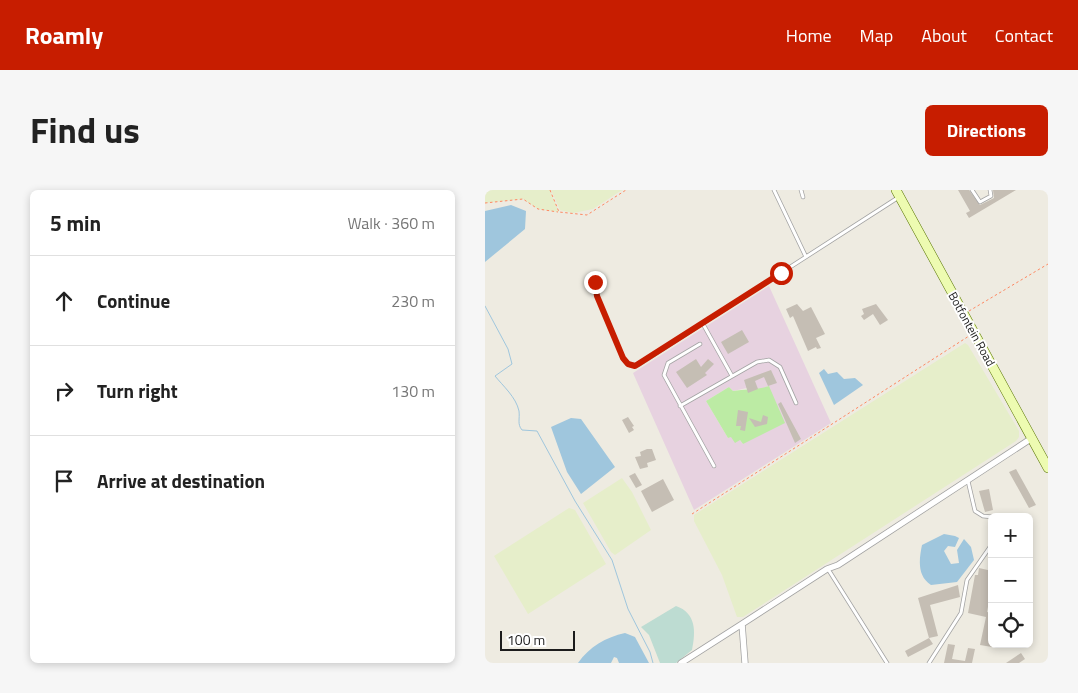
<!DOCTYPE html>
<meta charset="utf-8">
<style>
body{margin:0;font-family:"Titillium Web",sans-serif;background:#f6f6f6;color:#222}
.controls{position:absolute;right:15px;bottom:15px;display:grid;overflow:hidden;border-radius:8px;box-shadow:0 2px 8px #0003}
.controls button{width:45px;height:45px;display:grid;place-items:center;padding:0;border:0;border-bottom:1px solid #e0e0e0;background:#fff;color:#222;font:25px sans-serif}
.scale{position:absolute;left:15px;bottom:12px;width:75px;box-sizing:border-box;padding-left:5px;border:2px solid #1c1c1c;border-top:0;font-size:14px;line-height:18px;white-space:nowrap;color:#1c1c1c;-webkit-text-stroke:4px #fff;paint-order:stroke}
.stop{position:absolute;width:15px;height:15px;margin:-11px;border:4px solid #c71d00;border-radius:50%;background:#fff}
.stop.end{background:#c71d00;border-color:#fff;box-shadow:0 1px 5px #0008}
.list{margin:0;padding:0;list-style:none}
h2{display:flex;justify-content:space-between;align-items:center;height:65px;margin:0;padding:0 20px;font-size:21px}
h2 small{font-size:16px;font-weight:400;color:#767676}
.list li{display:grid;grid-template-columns:32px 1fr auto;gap:15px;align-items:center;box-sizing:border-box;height:90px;padding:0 20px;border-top:1px solid #e0e0e0}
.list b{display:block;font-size:19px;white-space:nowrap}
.list em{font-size:16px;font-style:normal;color:#767676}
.icon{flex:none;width:28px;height:28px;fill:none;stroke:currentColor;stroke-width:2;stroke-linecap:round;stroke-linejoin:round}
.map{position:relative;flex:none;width:563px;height:473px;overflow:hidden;border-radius:8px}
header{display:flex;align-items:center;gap:30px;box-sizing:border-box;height:70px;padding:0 25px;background:#c71d00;color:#fff}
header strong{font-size:24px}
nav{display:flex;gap:28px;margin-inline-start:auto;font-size:18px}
.intro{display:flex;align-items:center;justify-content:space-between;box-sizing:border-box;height:120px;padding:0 30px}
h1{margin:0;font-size:35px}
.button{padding:12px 22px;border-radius:8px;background:#c71d00;color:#fff;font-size:18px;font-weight:700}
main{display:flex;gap:30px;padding:0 30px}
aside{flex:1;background:#fff;border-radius:8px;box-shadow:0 2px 8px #0003}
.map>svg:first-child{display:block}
.industrial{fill:#e7d2e0;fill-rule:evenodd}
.farmland{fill:#e6eeca}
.grass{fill:#bceba4}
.wetland{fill:#bddcd2}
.water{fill:#9fc6dd}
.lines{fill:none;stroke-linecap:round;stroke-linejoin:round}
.stream{stroke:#9fc6dd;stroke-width:1}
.building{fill:#c5beb4}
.lane-casing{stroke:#a3a3a3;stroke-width:4.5}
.street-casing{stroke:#a3a3a3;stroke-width:7}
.secondary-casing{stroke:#577401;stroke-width:10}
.path{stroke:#fe8861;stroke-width:1;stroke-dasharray:2.5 2.5;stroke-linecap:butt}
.lane{stroke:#fff;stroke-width:3}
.street{stroke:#fff;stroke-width:5.5}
.secondary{stroke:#edfbb1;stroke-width:9}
.route{stroke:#c71d00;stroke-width:6}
.labels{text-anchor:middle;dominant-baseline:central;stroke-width:4;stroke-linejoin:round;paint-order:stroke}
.street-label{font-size:12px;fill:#1c1c1c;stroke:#fff}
</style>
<header>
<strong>Roamly</strong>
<nav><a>Home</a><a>Map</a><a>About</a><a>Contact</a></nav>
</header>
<div class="intro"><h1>Find us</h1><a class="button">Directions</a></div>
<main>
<aside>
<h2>5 min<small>Walk · 360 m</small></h2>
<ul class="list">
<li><svg class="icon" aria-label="ahead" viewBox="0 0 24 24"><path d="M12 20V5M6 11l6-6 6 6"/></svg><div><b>Continue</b></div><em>230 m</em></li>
<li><svg class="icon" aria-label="right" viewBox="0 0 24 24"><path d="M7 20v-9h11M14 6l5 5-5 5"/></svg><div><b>Turn right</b></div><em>130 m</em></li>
<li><svg class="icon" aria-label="arrive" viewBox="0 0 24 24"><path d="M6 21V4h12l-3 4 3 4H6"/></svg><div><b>Arrive at destination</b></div></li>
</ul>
</aside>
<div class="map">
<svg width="563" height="473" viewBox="0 0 563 473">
<rect width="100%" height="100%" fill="#eeebe1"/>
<!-- industrial -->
<path class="industrial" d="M284 96 346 233 209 320 148 183ZM284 196 258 254 255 250 246 246 243 248 221 211 244 197 248 201 262 198 276 199Z"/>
<!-- farmland -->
<path class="farmland" d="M0 0H65L74 22 53 19 38 9 0 13Z
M66 0H137L108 19 88 23 75 20Z
M480 153 483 155 534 241V247L531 251 258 427H252L237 385 209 331V325Z
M137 288 147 302 166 340 130 365 126 362 98 313Z
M84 318 90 320 121 374 43 424 9 366Z"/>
<!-- grass -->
<path class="grass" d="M284 196 300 233 258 254 255 250 250 253 246 247 243 248 221 211 244 197 248 201C261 199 273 200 284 196Z"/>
<!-- wetland -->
<path class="wetland" d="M191 416C211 423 211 441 207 460L191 473H175L164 445 156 437Z"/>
<!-- water -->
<path class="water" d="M26 15 41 21 40 39 0 72V21Z
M339 179 343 184 352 182 359 189 370 188 378 195 349 215 334 183Z
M86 228 96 229 130 277 96 304 82 282 66 237Z
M459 344 470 346 474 348 470 357 463 356 459 361 466 374 474 373 472 360 479 349 486 357 489 370 472 392 446 395C432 386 434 370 437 355Z
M140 443 150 447 164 473H134L132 468 129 467 126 473H93C104 457 121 447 140 443Z"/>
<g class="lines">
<!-- stream -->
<path class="stream" d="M0 116 23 159 27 174 10 186C18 196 31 207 34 221 35 229 32 234 37 240L52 241 90 311 127 370 143 419 165 462 168 473"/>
</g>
<!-- building -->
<path class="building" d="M473 0H484L495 15 509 8 508 0H531L484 28 481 23 485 21Z
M312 114 318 121 326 117 340 144 331 148 336 158 332 159 331 157 323 161 308 126 305 128 301 119Z
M391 114 403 130 395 135 388 124 379 130 376 126 379 124 377 119Z
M257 140 264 152 243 164 236 152Z
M211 169 216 177 223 169 229 174 220 183 222 185 202 198 191 182Z
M286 180 292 193 283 196 279 187 270 191 273 199 263 203 259 190Z
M296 212 316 249 310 253 293 214Z
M253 220 263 222 260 241 255 240 256 236H251Z
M278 225 283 227 282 234 270 237 264 228 276 232Z
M143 227 149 236 147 237 149 240 144 243 137 230Z
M162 259H167L171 270 162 273 163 277 155 279 150 267 156 266 155 262Z
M531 279 551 315 544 318 524 282Z
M150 283 157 295 151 298 144 286Z
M178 289 189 310 167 322 156 301Z
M504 299 508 320 500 322 494 301Z
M494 378 507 381V396L502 422 507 423V457L495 455 501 427 483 423 490 385H493Z
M473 395 475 407 445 415 453 446 444 448 433 408Z
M444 448 448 454 423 467 420 461Z
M463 454 470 455 467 469 480 471 483 458 490 459 487 473H459Z
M536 463 540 469 534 473H521Z"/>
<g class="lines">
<!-- lane casing -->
<g class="lane-casing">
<path id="lane" d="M289 0 321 67
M316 0 318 7
M487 0 495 12 506 6 505 0
M110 92 112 106 139 170 145 175H153L414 7
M218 134 247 186
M215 154 183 173 179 185 229 276
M195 216 272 172 284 170 295 177 311 213
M483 291 490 321 498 326 508 327
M343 379 402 473
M444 473 476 423 482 390 507 354"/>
</g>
<!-- street casing -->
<g class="street-casing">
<path id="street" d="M196 473 257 434
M260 473 257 434 342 379 353 375 547 248"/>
</g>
<!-- secondary casing -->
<g class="secondary-casing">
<path id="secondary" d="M411 0 563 278"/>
</g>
<!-- path -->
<path class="path" d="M65 0 74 22 102 25 141 0
M0 13 38 9 53 19 73 22
M484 121 563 74
M207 324 484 146"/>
<!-- lane -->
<use href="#lane" class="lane"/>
<!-- street -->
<use href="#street" class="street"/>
<!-- secondary -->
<use href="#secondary" class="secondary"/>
</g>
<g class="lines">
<!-- route -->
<path class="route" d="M110 92 112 106 138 168 143 174 150 176 296 83"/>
</g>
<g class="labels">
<!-- street labels -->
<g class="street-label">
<text transform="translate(487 139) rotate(61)">Botfontein Road</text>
</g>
</g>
</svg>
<div class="controls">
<button>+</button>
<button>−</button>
<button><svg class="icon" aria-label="locate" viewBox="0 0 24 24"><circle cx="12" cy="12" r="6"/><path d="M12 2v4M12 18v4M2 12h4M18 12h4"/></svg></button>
</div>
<div class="scale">100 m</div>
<div class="stop" style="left:296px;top:83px"></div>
<div class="stop end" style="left:110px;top:92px"></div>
</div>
</main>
